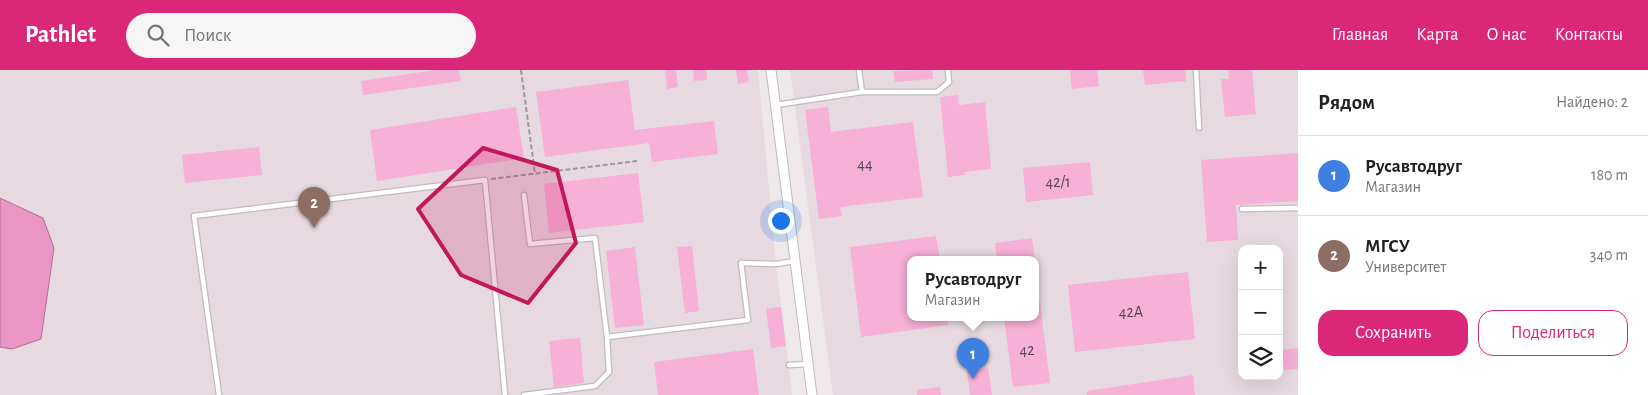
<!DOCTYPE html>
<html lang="ru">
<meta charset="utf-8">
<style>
body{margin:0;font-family:"Alegreya Sans",sans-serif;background:#f6f6f6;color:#222}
.controls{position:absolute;right:15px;bottom:15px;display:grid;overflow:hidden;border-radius:10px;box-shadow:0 5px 20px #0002}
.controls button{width:45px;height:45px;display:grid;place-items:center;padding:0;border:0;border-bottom:1px solid #e0e0e0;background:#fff;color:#222;font:25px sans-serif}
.you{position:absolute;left:780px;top:150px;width:18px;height:18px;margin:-12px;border:4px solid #fff;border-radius:50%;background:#1a73e8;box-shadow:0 0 0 8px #1a73e833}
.badge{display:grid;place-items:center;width:32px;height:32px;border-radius:50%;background:#db2777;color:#fff;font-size:16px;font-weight:700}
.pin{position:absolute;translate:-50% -41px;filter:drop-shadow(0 1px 2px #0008)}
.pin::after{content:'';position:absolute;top:26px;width:18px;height:15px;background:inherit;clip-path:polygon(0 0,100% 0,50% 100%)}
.popup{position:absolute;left:907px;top:186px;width:132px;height:65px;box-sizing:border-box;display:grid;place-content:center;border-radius:10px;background:#fff;filter:drop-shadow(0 1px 4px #0005);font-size:16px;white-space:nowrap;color:#767676}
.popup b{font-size:19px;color:#222}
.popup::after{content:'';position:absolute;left:50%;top:100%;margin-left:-10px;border:10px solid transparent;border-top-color:#fff}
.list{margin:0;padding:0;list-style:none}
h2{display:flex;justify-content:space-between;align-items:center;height:65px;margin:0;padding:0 20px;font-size:21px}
h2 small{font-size:16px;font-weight:400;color:#767676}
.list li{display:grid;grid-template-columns:32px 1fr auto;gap:15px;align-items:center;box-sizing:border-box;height:80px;padding:0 20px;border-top:1px solid #e0e0e0}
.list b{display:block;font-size:19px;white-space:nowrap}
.list p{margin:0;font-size:16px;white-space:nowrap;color:#767676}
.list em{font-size:16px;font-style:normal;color:#767676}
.actions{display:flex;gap:10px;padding:15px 20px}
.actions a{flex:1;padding:11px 0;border:1px solid #db2777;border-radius:15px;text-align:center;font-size:18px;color:#db2777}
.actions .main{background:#db2777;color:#fff}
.icon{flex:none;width:28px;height:28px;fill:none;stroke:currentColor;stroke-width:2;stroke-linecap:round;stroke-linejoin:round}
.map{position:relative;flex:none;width:1298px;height:325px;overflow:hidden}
header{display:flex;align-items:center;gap:30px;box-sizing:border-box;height:70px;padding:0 25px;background:#db2777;color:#fff}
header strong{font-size:24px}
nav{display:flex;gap:28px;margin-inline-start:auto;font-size:18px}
.search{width:350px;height:45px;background:#f6f6f6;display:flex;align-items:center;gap:12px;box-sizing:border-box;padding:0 18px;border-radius:28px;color:#767676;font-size:19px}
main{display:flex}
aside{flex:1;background:#fff}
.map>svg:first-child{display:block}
.built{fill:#e7d9e0;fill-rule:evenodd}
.water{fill:#eb95c4;stroke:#af7294}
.building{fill:#f7b0d6}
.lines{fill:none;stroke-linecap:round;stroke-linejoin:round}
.lane-casing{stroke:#c1bbbe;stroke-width:7}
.street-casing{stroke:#c1bbbe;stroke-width:11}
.path{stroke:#9d999b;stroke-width:2;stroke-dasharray:5 2.5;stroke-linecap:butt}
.lane{stroke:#fff;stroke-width:4.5}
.street{stroke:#fff;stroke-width:9}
.marked{fill:#c2185b;fill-opacity:0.2;stroke:#c2185b;stroke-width:4;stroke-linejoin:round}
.labels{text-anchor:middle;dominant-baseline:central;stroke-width:4;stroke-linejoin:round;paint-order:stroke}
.number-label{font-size:16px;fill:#594650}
</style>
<header>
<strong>Pathlet</strong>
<div class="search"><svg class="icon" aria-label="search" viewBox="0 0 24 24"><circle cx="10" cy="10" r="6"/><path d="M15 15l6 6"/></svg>Поиск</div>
<nav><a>Главная</a><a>Карта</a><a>О нас</a><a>Контакты</a></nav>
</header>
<main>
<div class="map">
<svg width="1298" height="325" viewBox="0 0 1298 325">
<rect width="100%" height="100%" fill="#eee8eb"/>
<!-- built -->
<path class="built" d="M0 0H758L776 194 792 325H0Z
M790 0H1298V325H833ZM1242 179H1279V306H1242ZM910 190H1036V248H910Z"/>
<!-- water -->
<path class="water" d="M0 128 43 148 54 178 41 269 12 279 0 277Z"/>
<!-- building -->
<path class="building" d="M435 0H459L461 11 363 25 361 11Z
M665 0H676L678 17 667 19Z
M693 0H706L707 10 694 11Z
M736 0H747L749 12 738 14Z
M932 0 933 9 895 12 893 1Z
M1070 0H1097L1099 16 1072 19Z
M1143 0H1185L1186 11 1145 15Z
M1228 0H1252L1256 44 1225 47 1221 9H1229Z
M628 10 635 60 714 51 718 84 652 92 649 73 545 87 536 22Z
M958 25 959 35 985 32 991 99 965 102V105L948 107 940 27Z
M516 37 524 88 377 111 370 60Z
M828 37 831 62 913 52 923 127 840 137 842 146 819 149 805 40Z
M259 77 262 105 185 113 182 85Z
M1298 83V131L1236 135 1238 170 1207 172 1201 90Z
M1090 92 1093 125 1026 132 1023 98Z
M638 103 644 152 549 163 544 114Z
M936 166 940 190H910V248H947L948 255 861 267 850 177Z
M1032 168 1035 190H997L995 173Z
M692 176 699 241 685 243 677 177Z
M635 177 644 255 615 258 606 181Z
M1188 202 1195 269 1075 282 1068 215Z
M1040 232 1050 313 1013 317 1004 248H1036V233Z
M781 237 786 276 771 278 766 239Z
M580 268 584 313 554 317 549 271Z
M1298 278V299L1284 300 1282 280Z
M753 279 759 325H658L654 292Z
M988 298 992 325H970L967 301Z
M1193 305 1195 325H1087V321Z
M940 317 941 325H917V320Z"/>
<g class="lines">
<!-- lane casing -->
<g class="lane-casing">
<path id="lane" d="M859 0 862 22
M1196 0 1199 58
M776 35 862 22H937L949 12 948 0
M524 125 530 174 595 168 607 267
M1242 139 1298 138
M789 295 809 294
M219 325 194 146 485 110 505 325
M524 325 595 316 609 302 607 267 748 250 741 193 776 194 795 191"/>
</g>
<!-- street casing -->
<g class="street-casing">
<path id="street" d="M771 0 812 325"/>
</g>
<!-- path -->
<path class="path" d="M521 0 535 104
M491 109 637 91"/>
<!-- lane -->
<use href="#lane" class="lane"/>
<!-- street -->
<use href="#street" class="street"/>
</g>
<!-- marked area -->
<path class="marked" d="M483 78 557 100 576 173 528 233 461 205 418 139Z"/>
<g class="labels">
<!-- number labels -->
<g class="number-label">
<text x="865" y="94">44</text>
<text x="1058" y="112">42/1</text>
<text x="1131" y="242">42А</text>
<text x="1027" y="280">42</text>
</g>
</g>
</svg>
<div class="controls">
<button>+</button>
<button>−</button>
<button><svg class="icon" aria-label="layers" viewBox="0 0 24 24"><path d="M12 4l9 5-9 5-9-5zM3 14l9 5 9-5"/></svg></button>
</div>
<div class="you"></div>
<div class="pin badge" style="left:973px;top:309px;background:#3f7fe0">1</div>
<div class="popup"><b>Русавтодруг</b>Магазин</div>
<div class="pin badge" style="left:314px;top:158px;background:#8d6e63">2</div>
</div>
<aside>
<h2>Рядом<small>Найдено: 2</small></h2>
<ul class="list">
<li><span class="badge" style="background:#3f7fe0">1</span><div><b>Русавтодруг</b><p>Магазин</p></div><em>180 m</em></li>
<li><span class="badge" style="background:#8d6e63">2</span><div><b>МГСУ</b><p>Университет</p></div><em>340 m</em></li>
</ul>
<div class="actions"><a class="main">Сохранить</a><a>Поделиться</a></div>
</aside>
</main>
